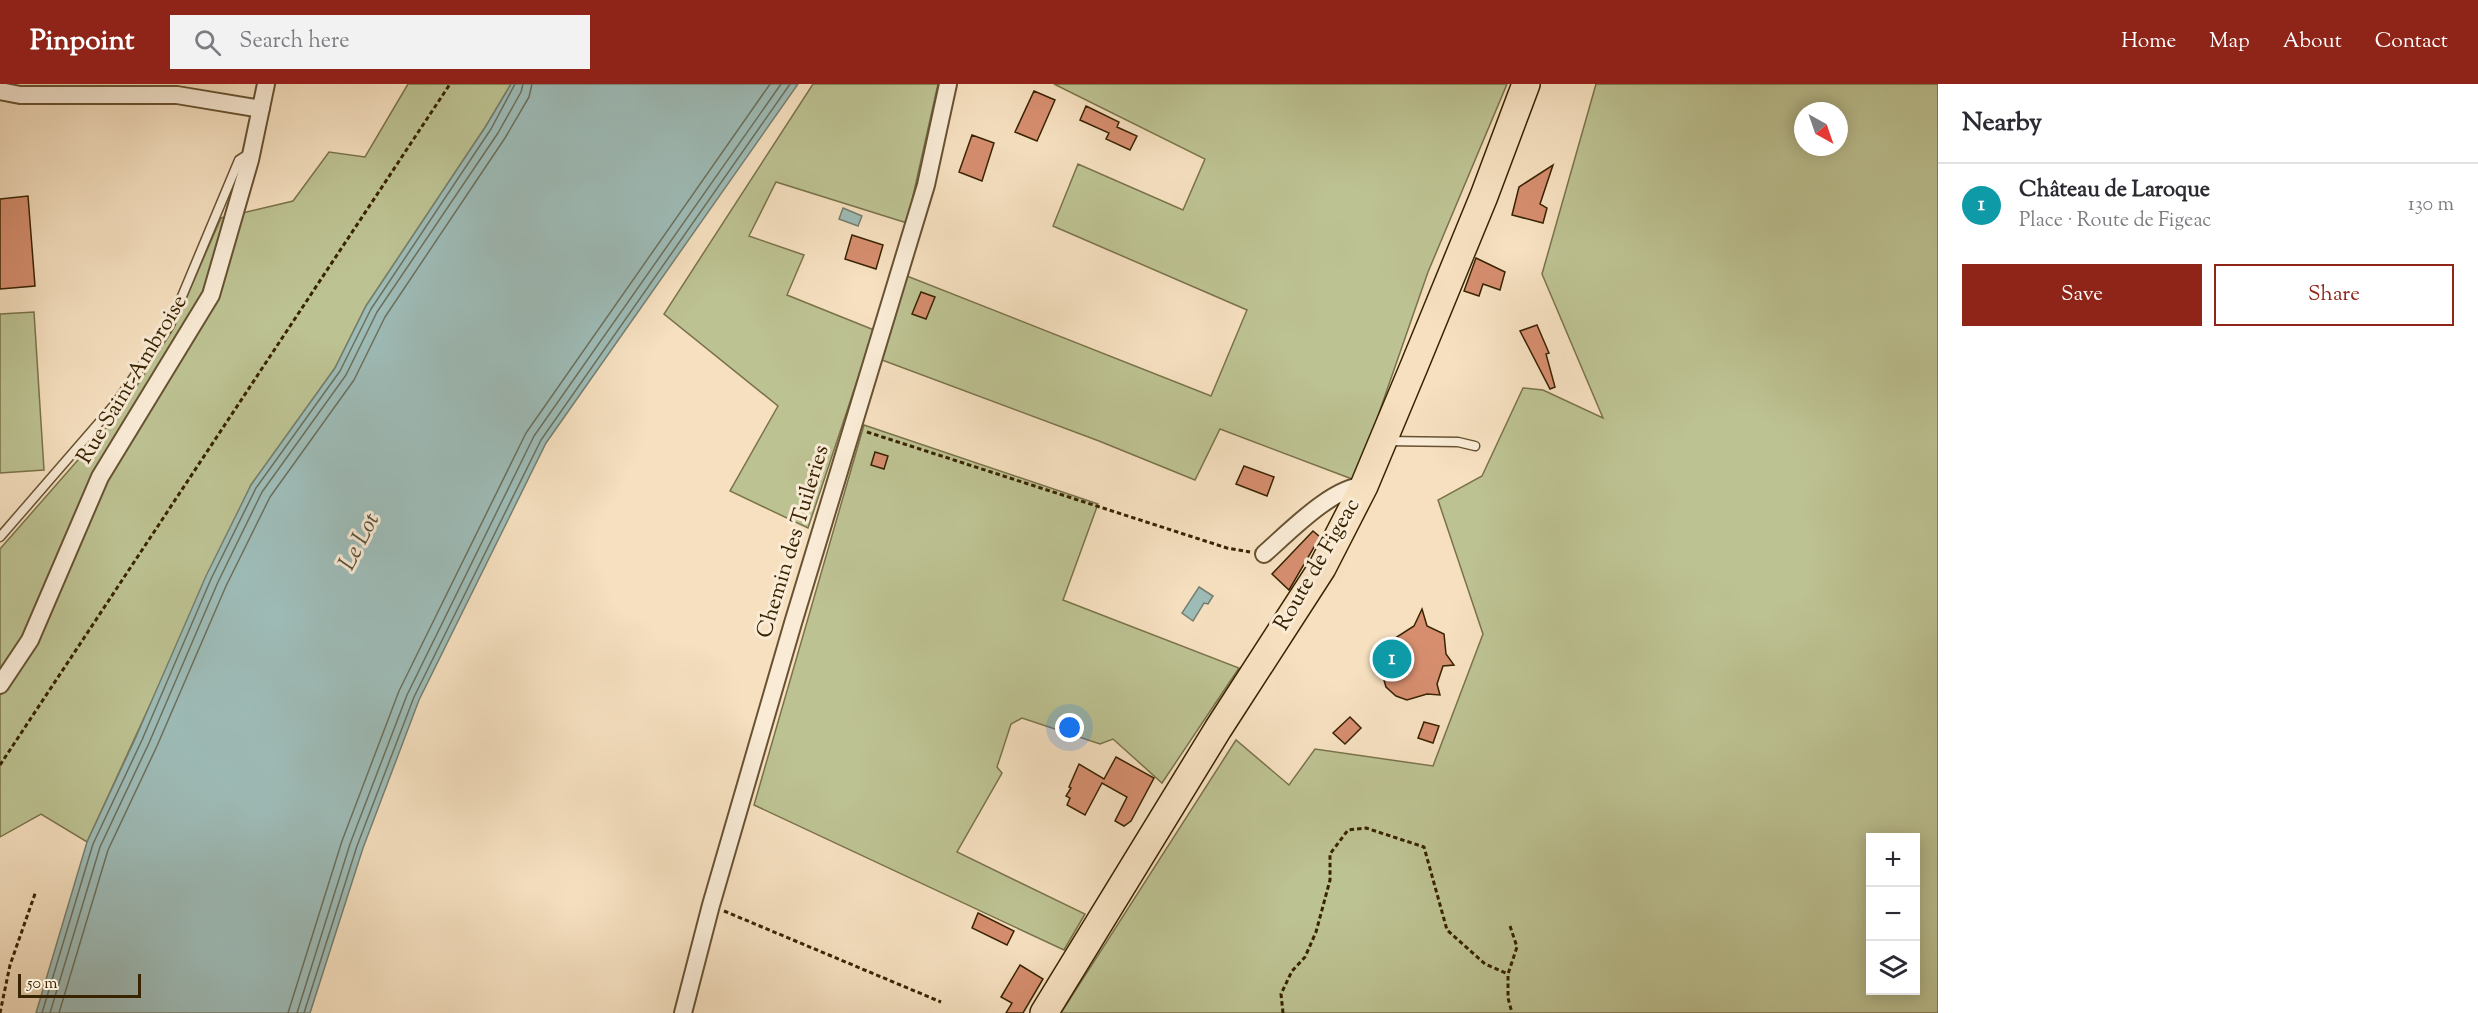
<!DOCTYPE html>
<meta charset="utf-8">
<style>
body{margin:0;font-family:"Sorts Mill Goudy",serif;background:#f2f2f3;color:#2b2b33}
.controls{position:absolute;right:18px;bottom:18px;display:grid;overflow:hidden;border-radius:0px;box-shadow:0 3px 15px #0003}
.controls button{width:54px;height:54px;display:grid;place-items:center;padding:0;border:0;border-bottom:2px solid #e1e1e2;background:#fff;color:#2b2b33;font:30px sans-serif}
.compass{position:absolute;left:1794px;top:18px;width:54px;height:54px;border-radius:50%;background:#fff;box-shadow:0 3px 15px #0003;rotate:140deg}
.scale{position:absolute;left:18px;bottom:15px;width:123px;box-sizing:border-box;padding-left:6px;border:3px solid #382301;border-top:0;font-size:16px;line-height:21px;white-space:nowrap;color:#382301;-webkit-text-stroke:4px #f9ebd6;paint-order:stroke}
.you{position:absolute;left:1070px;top:644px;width:21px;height:21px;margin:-15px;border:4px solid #fff;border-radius:50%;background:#1a73e8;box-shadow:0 0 0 9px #1a73e833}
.badge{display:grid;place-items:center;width:39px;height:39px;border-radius:50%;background:#8f2418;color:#fff;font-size:20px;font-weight:700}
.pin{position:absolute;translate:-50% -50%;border:3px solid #fff;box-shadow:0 2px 6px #0006}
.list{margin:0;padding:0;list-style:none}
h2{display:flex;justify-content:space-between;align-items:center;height:78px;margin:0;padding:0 24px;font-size:26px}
h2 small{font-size:20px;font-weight:400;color:#7c7c81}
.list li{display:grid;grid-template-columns:39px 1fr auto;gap:18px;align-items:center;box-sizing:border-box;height:84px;padding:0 24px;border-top:2px solid #e1e1e2}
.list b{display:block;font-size:22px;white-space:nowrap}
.list p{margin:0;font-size:20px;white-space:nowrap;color:#7c7c81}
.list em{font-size:20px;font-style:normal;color:#7c7c81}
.actions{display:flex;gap:12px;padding:18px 24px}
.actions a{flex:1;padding:14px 0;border:2px solid #8f2418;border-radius:0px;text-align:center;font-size:21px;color:#8f2418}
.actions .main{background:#8f2418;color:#fff}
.icon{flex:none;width:33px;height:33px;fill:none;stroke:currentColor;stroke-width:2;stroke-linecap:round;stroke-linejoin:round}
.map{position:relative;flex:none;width:1938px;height:929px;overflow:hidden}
header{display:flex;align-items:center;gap:36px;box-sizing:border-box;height:84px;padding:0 30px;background:#8f2418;color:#fff}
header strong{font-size:28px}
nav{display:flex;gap:33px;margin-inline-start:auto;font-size:21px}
.search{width:420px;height:54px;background:#f2f2f3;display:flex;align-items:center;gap:15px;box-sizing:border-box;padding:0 21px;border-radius:0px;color:#7c7c81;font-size:22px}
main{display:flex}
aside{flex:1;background:#fff}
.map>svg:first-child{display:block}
.green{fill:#bdc292;stroke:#7a724a;stroke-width:1.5;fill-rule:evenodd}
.water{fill:#9ebcb8;stroke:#757f6f;stroke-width:1.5}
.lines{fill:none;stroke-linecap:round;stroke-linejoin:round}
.shore{stroke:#6b705c;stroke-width:1.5}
.building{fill:#d68e6f;stroke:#382301;stroke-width:1.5}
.service-casing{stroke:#685231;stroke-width:11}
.minor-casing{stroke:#685231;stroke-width:20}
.primary-casing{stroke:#382301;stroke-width:30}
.path{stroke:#382301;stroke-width:3;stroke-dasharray:4.5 3;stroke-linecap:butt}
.service{stroke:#f9ebd6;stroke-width:8}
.minor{stroke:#f9ebd6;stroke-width:16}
.primary{stroke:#f6e0c0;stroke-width:27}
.labels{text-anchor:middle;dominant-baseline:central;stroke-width:6;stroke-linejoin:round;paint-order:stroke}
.street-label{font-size:22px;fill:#382301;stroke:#f9ebd6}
.water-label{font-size:24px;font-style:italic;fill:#575138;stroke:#f9ebd6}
</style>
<header>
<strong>Pinpoint</strong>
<div class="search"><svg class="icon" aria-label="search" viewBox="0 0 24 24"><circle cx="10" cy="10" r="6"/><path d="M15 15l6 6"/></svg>Search here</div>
<nav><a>Home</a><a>Map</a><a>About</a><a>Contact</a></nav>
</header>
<main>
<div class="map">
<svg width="1938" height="929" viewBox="0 0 1938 929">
<rect width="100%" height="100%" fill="#f6e0c0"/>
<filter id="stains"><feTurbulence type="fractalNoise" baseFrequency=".00333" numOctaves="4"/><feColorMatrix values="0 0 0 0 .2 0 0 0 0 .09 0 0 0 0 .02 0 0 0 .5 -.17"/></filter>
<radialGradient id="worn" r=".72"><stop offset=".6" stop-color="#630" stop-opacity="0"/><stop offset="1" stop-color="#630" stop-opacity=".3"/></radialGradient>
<!-- green -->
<path class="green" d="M408 0H511L486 42 366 222 335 284 251 401 87 758 41 730 0 753V465L120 328 172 247 221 134 293 117 329 68 365 73Z
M813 0H938L907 139 776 98 749 152 804 171 787 211 874 246 808 444 730 407 778 322 664 230Z
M1054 0H1507L1428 188 1364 372 1352 395 1220 345 1195 396 1099 357 882 276 907 192 1211 312 1247 226 1053 142 1078 80 1183 126 1205 75Z
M1596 0H1938V929H1061L1236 656 1289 701 1315 665 1433 682 1483 550 1438 416 1482 392 1523 304 1543 306 1603 334 1542 190ZM1803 27H1839V63H1803ZM1870 754H1916V906H1870Z
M34 228 44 386 0 389V230Z
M864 341 1098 420 1063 516 1239 584 1162 699 1113 655 1100 660 1022 634 1011 640 997 683 1002 689 957 768 1085 830 1064 866 754 721Z"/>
<!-- water -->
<path class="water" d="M511 0H798L546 359 419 616 363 764 310 929H36L87 758 136 653 206 492 251 401 335 284 366 222 486 42Z
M843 124 862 132 858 142 839 135Z
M1199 503 1213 512 1208 520 1204 519 1193 537 1182 529Z"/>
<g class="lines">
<!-- shore -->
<path class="shore" d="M42 929 93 760 142 656 211 495 256 404 340 287 371 225 491 45 515 0
M50 929 100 763 149 659 218 498 262 408 346 291 377 228 498 49 521 8 523 0
M59 929 108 766 157 662 226 502 270 413 354 296 385 233 505 54 529 13 532 0
M288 929 342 757 399 607 526 349 770 0
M297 929 350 760 407 611 534 352 781 0
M304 929 357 762 414 613 541 356 790 0"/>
</g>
<!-- building -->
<path class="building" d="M1034 7 1055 16 1037 57 1015 48Z
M1086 22 1119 38 1117 43 1137 52 1130 66 1106 55 1109 49 1080 36Z
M972 51 994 59 982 97 959 88Z
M1553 81 1540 120 1547 124 1543 139 1512 131 1519 103Z
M28 112 35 202 0 205V115Z
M852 151 883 161 876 185 845 175Z
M1476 174 1505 188 1500 206 1483 200 1479 212 1464 207Z
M921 208 935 213 926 235 912 230Z
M1537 241 1549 269 1546 270 1555 303 1550 305 1520 247Z
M875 368 888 372 884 385 871 381Z
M1244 382 1274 393 1267 412 1236 400Z
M1313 447 1320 453 1289 506 1272 490Z
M1422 525 1427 542 1444 550 1446 570 1454 581 1443 582 1437 600 1440 611 1427 610 1407 616 1396 612 1386 603 1378 575 1389 558 1414 542Z
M1350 633 1361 644 1345 660 1333 649Z
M1424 638 1439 642 1433 659 1418 654Z
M1116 673 1154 694 1131 737 1124 742 1115 737 1127 713 1102 699 1085 731 1067 721 1070 714 1066 712 1071 704 1069 703 1079 680 1104 695Z
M978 829 1014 847 1007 861 972 844Z
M1020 881 1043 895 1023 929H1006L1012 919 1001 913Z"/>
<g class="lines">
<!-- service casing -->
<g class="service-casing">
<path id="service" d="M1386 357 1458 358 1475 362
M0 453 116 319 170 241 239 76 250 69"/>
</g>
<!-- minor casing -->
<g class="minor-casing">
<path id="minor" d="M0 7 20 11H177L261 25
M1264 470C1287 450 1333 402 1364 402
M0 601 30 556 100 393 211 211 250 76 266 0
M683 929 711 821 793 539 926 101 948 0"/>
</g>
<!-- primary casing -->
<g class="primary-casing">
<path id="primary" d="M1044 929 1218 645 1322 484 1364 402 1415 280 1484 112 1526 0"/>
</g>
<!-- path -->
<path class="path" d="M867 348 1227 464 1250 468
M0 681 450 0
M724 827 941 918
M1510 842 1517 863 1508 890V914L1512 929
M0 929 10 881 36 807
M1283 929 1281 910 1292 887 1305 873 1316 848 1330 796V770L1348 746 1366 744 1424 763 1447 846 1485 880 1508 890"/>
<!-- service -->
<use href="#service" class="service"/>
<!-- minor -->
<use href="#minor" class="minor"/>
<!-- primary -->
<use href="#primary" class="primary"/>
</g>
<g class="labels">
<!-- street labels -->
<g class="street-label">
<text transform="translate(133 296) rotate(-59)">Rue Saint-Ambroise</text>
<text transform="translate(794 458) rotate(-73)">Chemin des Tuileries</text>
<text transform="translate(1318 481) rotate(-60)">Route de Figeac</text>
</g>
<!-- water labels -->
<g class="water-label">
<text transform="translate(360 458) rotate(-63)">Le Lot</text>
</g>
</g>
<rect width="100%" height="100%" filter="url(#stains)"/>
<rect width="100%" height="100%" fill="url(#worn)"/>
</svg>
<div class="controls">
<button>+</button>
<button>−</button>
<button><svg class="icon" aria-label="layers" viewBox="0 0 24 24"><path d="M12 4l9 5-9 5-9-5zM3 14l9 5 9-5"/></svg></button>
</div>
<svg class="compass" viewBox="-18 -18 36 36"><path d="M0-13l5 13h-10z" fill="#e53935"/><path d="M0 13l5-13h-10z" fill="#7c7c81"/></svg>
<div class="scale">50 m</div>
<div class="you"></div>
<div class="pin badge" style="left:1392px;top:575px;background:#0f9aa8">1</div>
</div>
<aside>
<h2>Nearby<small></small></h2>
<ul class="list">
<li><span class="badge" style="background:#0f9aa8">1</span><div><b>Château de Laroque</b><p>Place · Route de Figeac</p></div><em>130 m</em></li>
</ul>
<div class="actions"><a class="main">Save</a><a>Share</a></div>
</aside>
</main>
